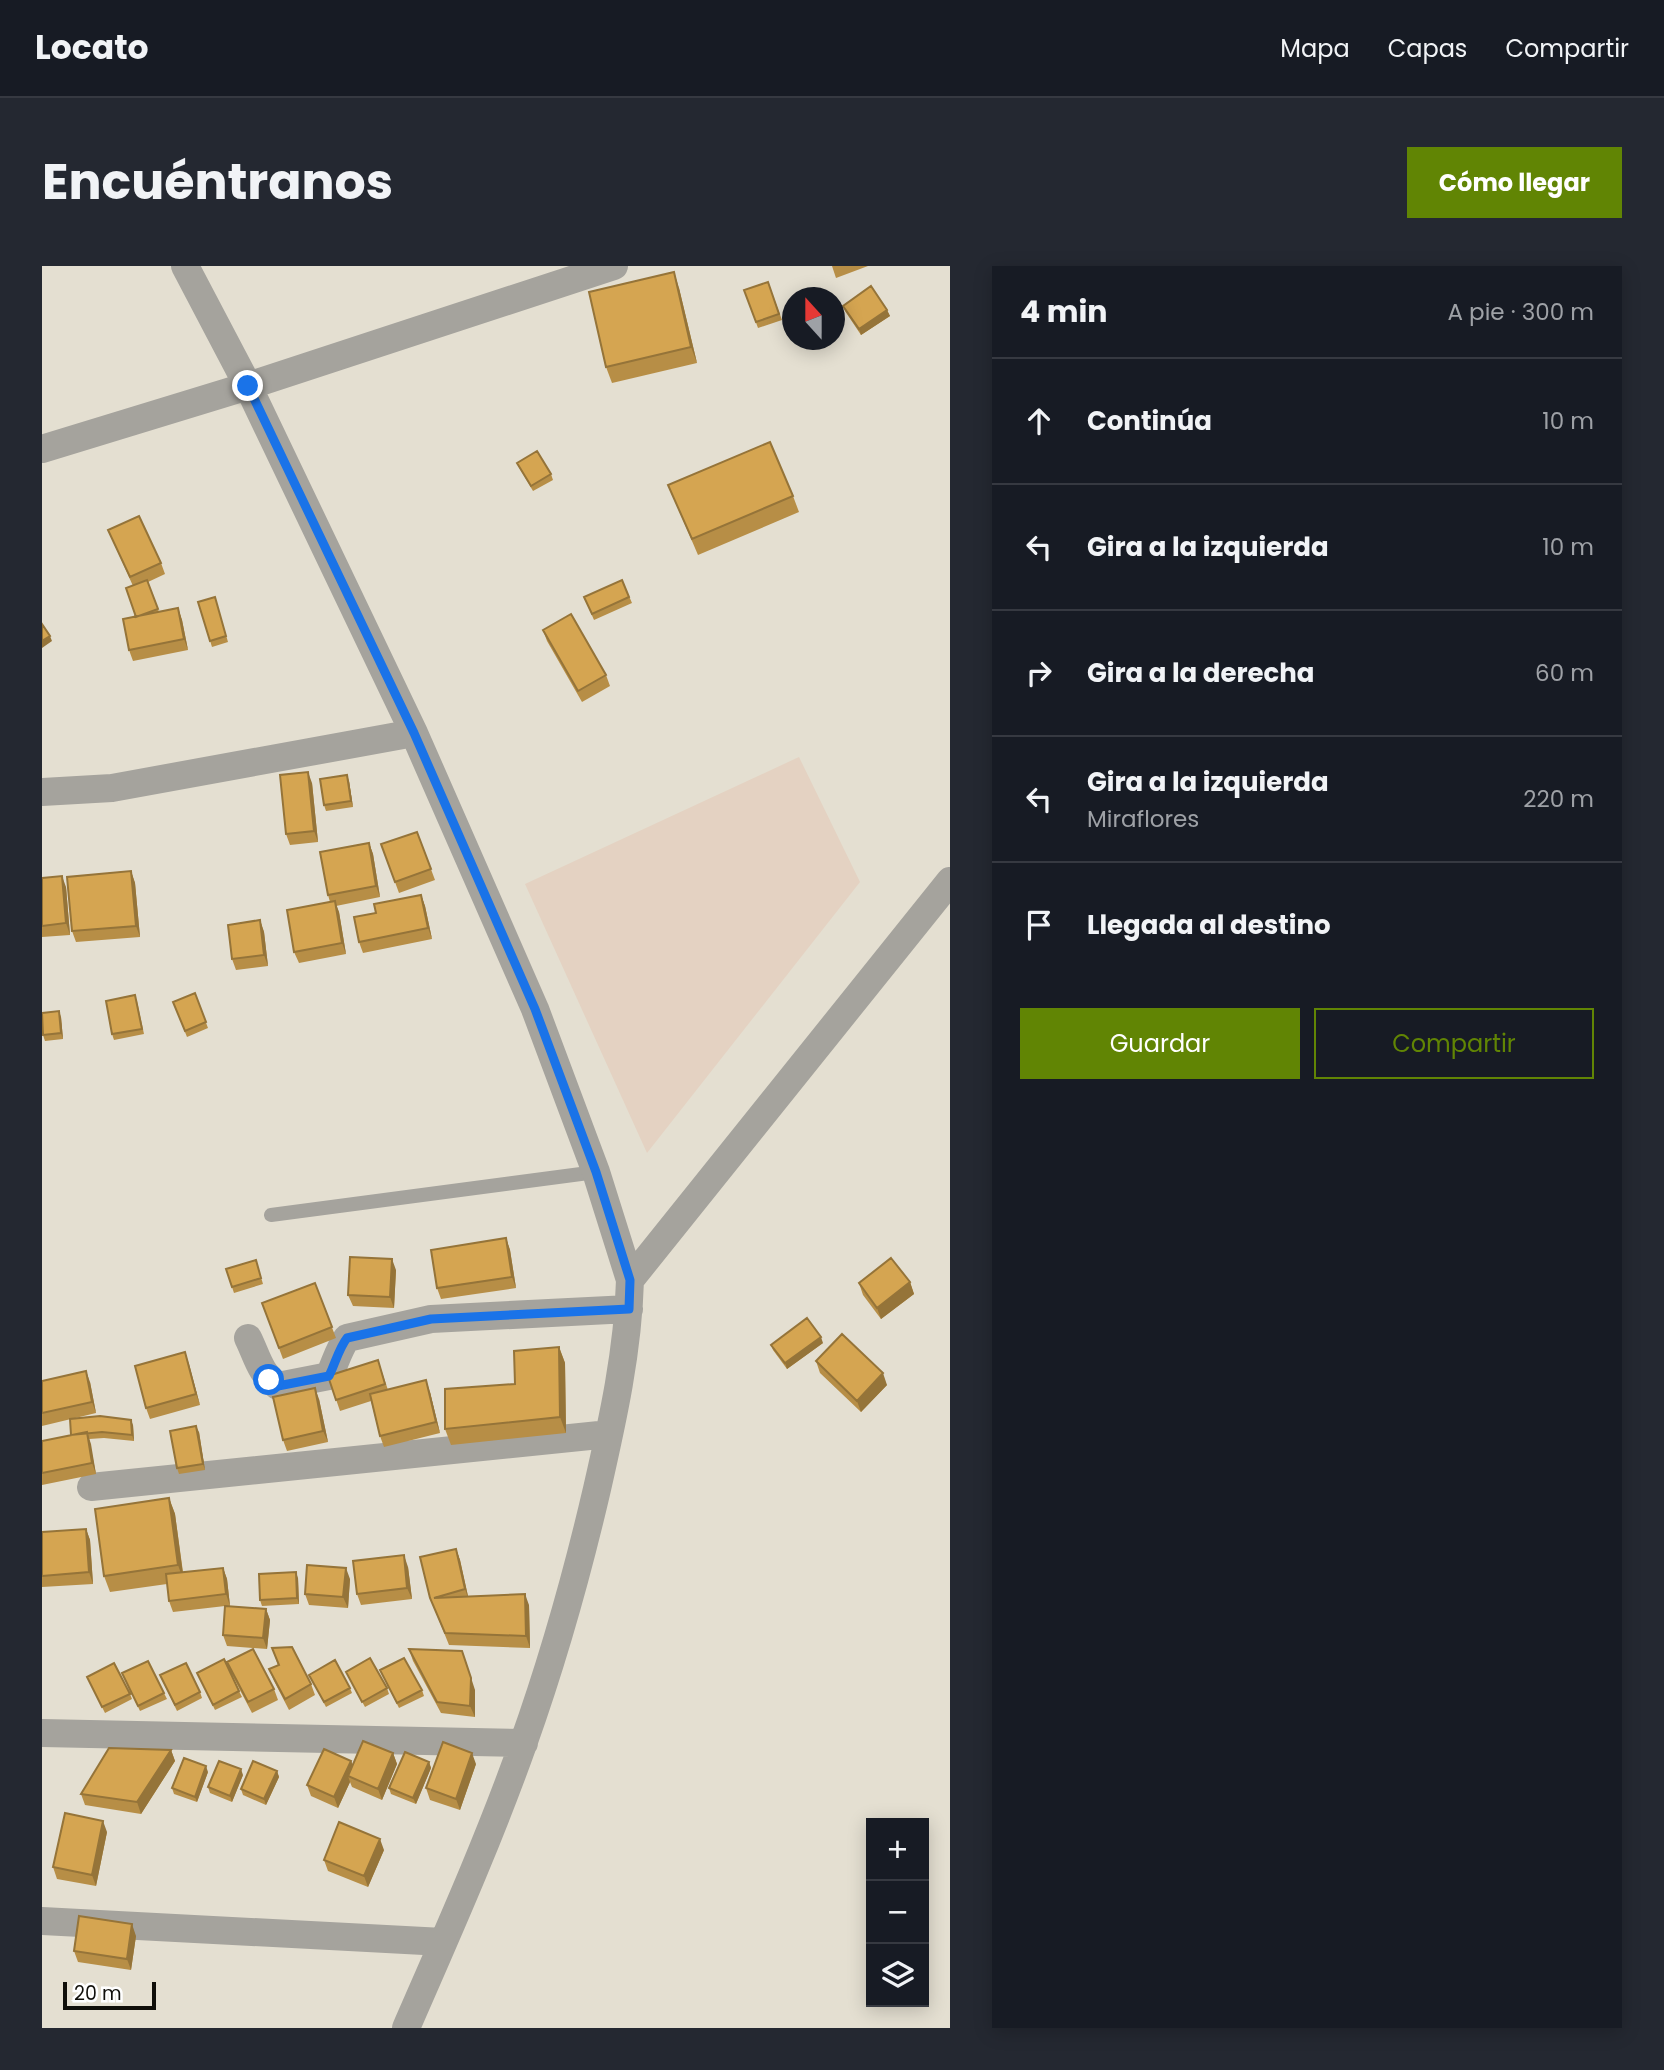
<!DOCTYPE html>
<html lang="es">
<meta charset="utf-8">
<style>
body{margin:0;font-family:Poppins,sans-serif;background:#242831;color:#f1f3f6}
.controls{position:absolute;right:21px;bottom:21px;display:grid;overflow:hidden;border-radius:0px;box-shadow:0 4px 18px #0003}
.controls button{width:63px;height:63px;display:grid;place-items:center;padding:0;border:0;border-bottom:2px solid #363941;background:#171b24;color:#f1f3f6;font:35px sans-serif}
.compass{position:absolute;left:740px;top:21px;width:63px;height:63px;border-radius:50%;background:#171b24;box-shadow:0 4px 18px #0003;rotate:339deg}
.scale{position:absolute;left:21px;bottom:18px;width:93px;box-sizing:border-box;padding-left:7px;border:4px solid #100f0a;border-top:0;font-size:19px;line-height:24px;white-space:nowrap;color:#100f0a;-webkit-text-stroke:5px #fff;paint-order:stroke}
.stop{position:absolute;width:21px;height:21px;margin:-16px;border:5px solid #1a73e8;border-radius:50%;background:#fff}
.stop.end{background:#1a73e8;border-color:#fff;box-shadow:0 2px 7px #0008}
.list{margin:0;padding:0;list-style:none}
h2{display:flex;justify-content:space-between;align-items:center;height:91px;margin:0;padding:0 28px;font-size:30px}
h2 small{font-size:23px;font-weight:400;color:#9ea1a6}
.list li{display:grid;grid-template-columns:46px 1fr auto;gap:21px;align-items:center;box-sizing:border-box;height:126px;padding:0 28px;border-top:2px solid #363941}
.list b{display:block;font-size:26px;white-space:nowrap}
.list p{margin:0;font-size:23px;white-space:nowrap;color:#9ea1a6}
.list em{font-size:23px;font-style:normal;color:#9ea1a6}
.actions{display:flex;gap:14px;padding:21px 28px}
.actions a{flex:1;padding:16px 0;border:2px solid #618504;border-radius:0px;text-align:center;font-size:24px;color:#618504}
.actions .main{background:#618504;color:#fff}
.icon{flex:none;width:38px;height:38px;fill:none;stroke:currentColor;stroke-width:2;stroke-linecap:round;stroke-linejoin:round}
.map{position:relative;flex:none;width:908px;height:1762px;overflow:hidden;border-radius:0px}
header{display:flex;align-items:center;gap:42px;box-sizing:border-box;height:98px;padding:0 35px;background:#171b24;border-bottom:2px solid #363941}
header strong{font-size:33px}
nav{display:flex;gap:38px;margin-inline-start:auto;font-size:24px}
.intro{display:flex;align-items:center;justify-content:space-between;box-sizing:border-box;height:168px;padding:0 42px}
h1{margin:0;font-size:49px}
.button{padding:18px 32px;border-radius:0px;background:#618504;color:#fff;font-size:24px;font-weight:700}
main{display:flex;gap:42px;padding:0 42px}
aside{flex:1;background:#171b24;border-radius:0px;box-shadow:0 4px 18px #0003}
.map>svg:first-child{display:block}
.commercial{fill:#e4d2c2}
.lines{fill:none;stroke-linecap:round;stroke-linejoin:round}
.service{stroke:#a5a39d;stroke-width:14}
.minor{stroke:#a5a39d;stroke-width:28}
.wall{fill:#b78e46}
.shaded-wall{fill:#957439}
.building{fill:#d5a551;stroke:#957439;stroke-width:2}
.route{stroke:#1a73e8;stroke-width:9}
</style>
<header>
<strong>Locato</strong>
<nav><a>Mapa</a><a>Capas</a><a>Compartir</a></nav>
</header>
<div class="intro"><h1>Encuéntranos</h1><a class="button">Cómo llegar</a></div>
<main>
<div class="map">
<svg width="908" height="1762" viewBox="0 0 908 1762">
<rect width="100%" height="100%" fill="#e4dfd1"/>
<!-- commercial -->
<path class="commercial" d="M757 491 818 616 605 887 483 618Z"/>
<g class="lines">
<!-- service -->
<path class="service" d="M229 949 554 906"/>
<!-- minor -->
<path class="minor" d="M143 0 206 120 372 467 493 743 554 906 588 1014
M0 183 206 120 572 0
M0 526 70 522 372 467
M206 1072C215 1090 218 1108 236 1120L287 1110C293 1098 297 1082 305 1072L389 1053 587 1043
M49 1221 567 1168
M0 1467 482 1477
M0 1655 401 1676
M364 1762C405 1668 447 1574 481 1478 511 1394 535 1309 555 1223 571 1153 586 1085 588 1014L908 615"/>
</g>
<!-- wall -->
<path class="wall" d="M790 0H826L794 12Z
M726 16 740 54 716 62 702 24Z
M637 22 655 97 570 117 564 101Z
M801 40 845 44 848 50 819 69 803 45Z
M475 197 509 208 511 214 491 225 478 203Z
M626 219 751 230 757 246 656 289Z
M66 264 119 297 123 308 106 316 117 346 136 342 140 354 146 384 91 395 87 384 94 350 91 320Z
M580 314 590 337 552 354 542 331Z
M173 331 186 376 170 381 156 336Z
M501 364 564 409 568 420 540 436 505 375Z
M307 515 311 541 284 545 282 539Z
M270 517 276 576 248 579 244 568Z
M375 566 393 614 357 627 339 578Z
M327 577 331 588 338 631 294 640 297 646 304 688 257 697 252 686 288 636 286 629Z
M89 605 93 617 98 671 34 676 30 665Z
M0 612 24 621 28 669 0 671Z
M379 629 383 640 390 673 321 687 317 676 334 647Z
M218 654 222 666 226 700 194 704 190 693Z
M153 727 166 762 145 771 131 736Z
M95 735 102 768 72 774 70 768Z
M19 751 21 773 3 775 1 769Z
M464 972 468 984 474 1022 399 1033 395 1022Z
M214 994 221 1018 192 1027 184 1003Z
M354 1004 352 1042 311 1040 306 1029Z
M868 1016 872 1028 839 1053 821 1029 817 1017Z
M273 1017 294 1072 241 1093 220 1037Z
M781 1077 745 1103 731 1084 729 1079Z
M517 1081 523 1097 524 1167 409 1179 403 1163 473 1118Z
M143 1086 158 1139 108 1153 104 1142Z
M336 1094 346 1124 388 1126 398 1167 342 1181 338 1170 329 1135 298 1145 286 1110Z
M774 1095 845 1119 819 1146 778 1107Z
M0 1115 48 1116 54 1147 0 1160Z
M277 1133 286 1176 245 1185 241 1174Z
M91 1159 92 1175 62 1172 47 1173 54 1208 0 1219V1175Z
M157 1166 163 1204 137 1208 135 1202Z
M127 1232 133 1248 141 1306 181 1302 185 1313 188 1340H185L224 1343 228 1354 225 1383 185 1380 181 1369 183 1340 131 1346 127 1335 125 1318 68 1326 62 1310Z
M44 1263 48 1274 51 1318 0 1321V1266Z
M414 1283 418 1294 426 1330 487 1339 488 1382 407 1379 388 1332Z
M366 1301 370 1333 319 1339 315 1328Z
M256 1312 257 1338 220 1340 218 1334Z
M308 1313 306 1342 267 1339 263 1328Z
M230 1382 269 1418 273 1429 247 1444 232 1415 227 1403 236 1399Z
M367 1383 433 1424V1451L399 1447 371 1395Z
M185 1396 232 1423 236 1434 210 1447 189 1407Z
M338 1404 380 1424 382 1430 357 1442Z
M304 1406 345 1422 347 1428 323 1441Z
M80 1407 122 1427 125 1433 98 1445Z
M155 1407 197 1425 200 1431 173 1444Z
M118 1409 158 1426 160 1432 135 1445Z
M267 1409 308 1422 310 1427 284 1441Z
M45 1411 88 1428 90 1433 63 1447Z
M129 1484 133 1495 99 1548 43 1539 39 1528Z
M351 1487 355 1498 340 1534 310 1521 308 1516 296 1542 269 1530 265 1519 309 1495 311 1499Z
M387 1496 389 1502 374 1538 349 1528 347 1522Z
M434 1498 418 1544 388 1534 384 1522Z
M235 1505 237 1511 224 1539 201 1529 199 1523Z
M166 1506 155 1536 132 1528 130 1522Z
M201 1509 190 1536 168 1527 166 1521Z
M65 1566 54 1620 15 1613 11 1601Z
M342 1584 326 1621 286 1605 282 1594Z
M94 1670 89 1704 36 1696 32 1685Z"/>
<!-- shaded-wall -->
<path class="shaded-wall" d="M632 6 637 22 655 97 649 81Z
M845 44 848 50 819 69 817 63Z
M136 342 140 354 146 384 142 373Z
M8 370 10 375 0 382V375Z
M266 506 270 517 276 576 272 565Z
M305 509 307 515 311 541 309 535Z
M327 577 331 588 338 631 334 620Z
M89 605 93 617 98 671 94 660Z
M20 610 24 621 28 669 24 657Z
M379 629 383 640 390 673 386 662Z
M293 635 297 646 304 688 300 677Z
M218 654 222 666 226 700 222 689Z
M17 745 19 751 21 773 19 767Z
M464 972 468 984 474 1022 470 1011Z
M350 993 354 1004 352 1042 348 1031Z
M868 1016 872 1028 839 1053 835 1042Z
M779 1071 781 1077 745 1103 743 1097Z
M517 1081 523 1097 524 1167 518 1151Z
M143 1086 147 1098 158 1139 154 1128Z
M44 1105 48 1116 54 1147 50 1136Z
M841 1107 845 1119 819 1146 815 1135Z
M384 1114 388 1126 398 1167 394 1156Z
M273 1122 277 1133 286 1176 281 1165Z
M89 1154 91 1159 92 1175 90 1169Z
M154 1160 157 1166 163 1204 161 1198Z
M45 1166 49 1178 54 1208 50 1197Z
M127 1232 133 1248 142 1316 136 1299Z
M44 1263 48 1274 51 1318 47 1306Z
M414 1283 418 1294 427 1335 423 1323Z
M362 1289 366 1301 370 1333 365 1322Z
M181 1302 185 1313 188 1340 184 1328Z
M304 1302 308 1313 306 1342 301 1331Z
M254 1306 256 1312 257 1338 255 1332Z
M483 1328 487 1339 488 1382 484 1370Z
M224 1343 228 1354 225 1383 221 1372Z
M424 1396 433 1424V1451L428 1440Z
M129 1484 133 1495 99 1548 95 1536Z
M351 1487 355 1498 340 1534 336 1523Z
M430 1487 434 1498 418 1544 414 1533Z
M309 1495 313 1506 306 1510 308 1516 296 1542 292 1531Z
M387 1496 389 1502 374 1538 371 1532Z
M164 1500 166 1506 155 1536 153 1531Z
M199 1503 201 1509 190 1536 188 1530Z
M235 1505 237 1511 224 1539 222 1533Z
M61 1555 65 1566 54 1620 50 1609Z
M338 1573 342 1584 326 1621 322 1610Z
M90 1658 94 1670 89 1704 85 1693Z"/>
<!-- building -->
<path class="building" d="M632 6 649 81 564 101 547 26Z
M726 16 737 48 714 56 702 24Z
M829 20 845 44 817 63 801 40Z
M728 176 751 230 650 273 626 219Z
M495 185 509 208 489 220 475 197Z
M97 250 119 297 88 311 66 264Z
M105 314 116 343 94 351 84 322Z
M580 314 587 331 550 348 542 331Z
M173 331 184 370 168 375 156 336Z
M136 342 142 373 87 384 81 353Z
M529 348 564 409 536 425 501 364Z
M0 358 8 370 0 375Z
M266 506 272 565 244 568 238 509Z
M305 509 309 535 282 539 278 513Z
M375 566 389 603 353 616 339 578Z
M327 577 334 620 286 629 278 586Z
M89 605 94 660 30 665 25 611Z
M20 610 24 657 0 660V612Z
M379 629 386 662 317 676 312 651 334 647 332 638Z
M293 635 300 677 252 686 245 644Z
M218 654 222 689 190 693 186 659Z
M153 727 164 756 143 765 131 736Z
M93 729 100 763 70 768 64 735Z
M17 745 19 767 1 769 0 747Z
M464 972 470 1011 395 1022 389 984Z
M308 991 350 993 348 1031 306 1029Z
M849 992 868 1016 835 1042 817 1017Z
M214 994 219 1012 190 1021 184 1003Z
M273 1017 290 1061 237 1082 220 1037Z
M765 1052 779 1071 743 1097 729 1079Z
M800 1068 841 1107 815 1135 774 1095Z
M517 1081 518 1151 403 1163V1123L473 1118 472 1085Z
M143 1086 154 1128 104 1142 93 1100Z
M336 1094 343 1118 294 1134 286 1110Z
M44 1105 50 1136 0 1147V1115Z
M384 1114 394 1156 338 1170 328 1128Z
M273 1122 281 1165 241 1174 231 1131Z
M58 1150 89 1154 90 1169 60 1166 29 1169 28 1153Z
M154 1160 161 1198 135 1202 128 1165Z
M45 1166 50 1197 0 1207V1175Z
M127 1232 136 1299 62 1310 53 1243Z
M44 1263 47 1306 0 1310V1266Z
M414 1283 423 1323 392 1332 483 1328 484 1370 403 1367 388 1332 378 1291Z
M362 1289 365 1322 315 1328 311 1295Z
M265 1299 304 1302 301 1331 263 1328Z
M181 1302 184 1328 127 1335 124 1308Z
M254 1306 255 1332 218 1334 217 1308Z
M183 1340 224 1343 221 1372 181 1369Z
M250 1381 269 1418 243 1433 227 1403 237 1399 230 1382Z
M211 1383 232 1423 206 1436 185 1396Z
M367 1383 420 1385 429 1412 428 1440 395 1436Z
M328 1392 345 1422 320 1436 304 1406Z
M362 1392 380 1424 355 1437 338 1404Z
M182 1393 197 1425 171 1439 155 1407Z
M293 1394 308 1422 282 1436 267 1409Z
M106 1395 122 1427 96 1440 80 1407Z
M72 1397 88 1428 60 1441 45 1411Z
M144 1397 158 1426 133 1439 118 1409Z
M321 1475 351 1487 336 1523 306 1510Z
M401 1476 430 1487 414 1533 384 1522Z
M67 1482 129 1484 95 1536 39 1528Z
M282 1483 309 1495 292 1531 265 1519Z
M363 1486 387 1496 371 1532 347 1522Z
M142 1492 164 1500 153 1531 130 1522Z
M177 1495 199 1503 188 1530 166 1521Z
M211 1495 235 1505 222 1533 199 1523Z
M23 1547 61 1555 50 1609 11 1601Z
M297 1556 338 1573 322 1610 282 1594Z
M37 1650 90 1658 85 1693 32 1685Z"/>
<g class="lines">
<!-- route -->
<path class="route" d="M206 120 372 467 493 743 554 906 588 1014 587 1043 389 1053 305 1072C297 1082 293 1098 287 1110L236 1120 227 1114"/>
</g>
</svg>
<div class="controls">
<button>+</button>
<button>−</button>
<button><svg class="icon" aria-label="layers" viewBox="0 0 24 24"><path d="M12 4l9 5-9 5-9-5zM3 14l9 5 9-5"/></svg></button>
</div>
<svg class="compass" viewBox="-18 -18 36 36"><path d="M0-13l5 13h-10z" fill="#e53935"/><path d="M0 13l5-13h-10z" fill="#9ea1a6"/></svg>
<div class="scale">20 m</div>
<div class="stop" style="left:227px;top:1114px"></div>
<div class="stop end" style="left:206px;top:120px"></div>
</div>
<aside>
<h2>4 min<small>A pie · 300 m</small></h2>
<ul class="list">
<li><svg class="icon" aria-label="ahead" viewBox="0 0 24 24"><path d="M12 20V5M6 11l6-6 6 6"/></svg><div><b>Continúa</b></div><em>10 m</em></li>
<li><svg class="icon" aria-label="left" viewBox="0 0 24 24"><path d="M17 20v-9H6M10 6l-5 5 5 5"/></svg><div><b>Gira a la izquierda</b></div><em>10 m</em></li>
<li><svg class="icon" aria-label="right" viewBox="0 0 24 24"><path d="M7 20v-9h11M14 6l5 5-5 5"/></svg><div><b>Gira a la derecha</b></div><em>60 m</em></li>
<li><svg class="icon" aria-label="left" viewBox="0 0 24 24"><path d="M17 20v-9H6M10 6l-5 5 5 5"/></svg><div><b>Gira a la izquierda</b><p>Miraflores</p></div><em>220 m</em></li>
<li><svg class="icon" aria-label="arrive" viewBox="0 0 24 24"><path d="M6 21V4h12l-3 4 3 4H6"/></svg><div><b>Llegada al destino</b></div></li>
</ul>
<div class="actions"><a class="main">Guardar</a><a>Compartir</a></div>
</aside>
</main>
